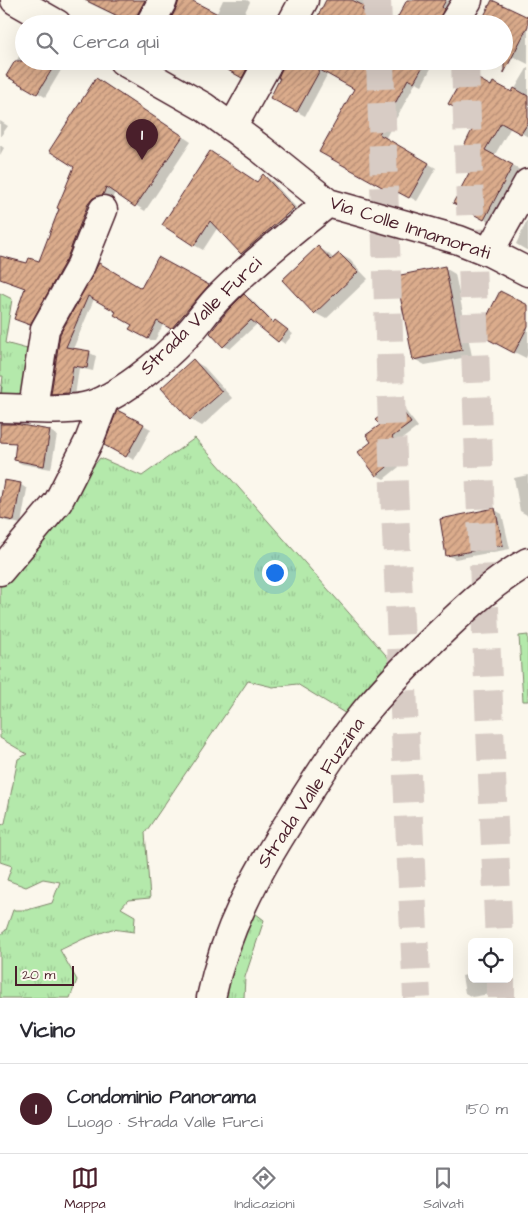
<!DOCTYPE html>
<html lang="it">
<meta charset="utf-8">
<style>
body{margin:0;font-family:"Architects Daughter",sans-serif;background:#f7f7f7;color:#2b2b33}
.controls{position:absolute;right:15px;bottom:15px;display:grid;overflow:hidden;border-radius:8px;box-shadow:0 5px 20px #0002}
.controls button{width:45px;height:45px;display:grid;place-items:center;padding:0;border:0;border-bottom:1px solid #e1e1e2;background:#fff;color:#2b2b33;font:25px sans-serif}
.scale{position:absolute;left:15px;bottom:12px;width:59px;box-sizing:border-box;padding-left:5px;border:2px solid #4a1f2b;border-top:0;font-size:14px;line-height:18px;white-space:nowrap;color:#4a1f2b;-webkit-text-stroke:4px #fbf7ec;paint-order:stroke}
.you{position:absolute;left:274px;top:572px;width:18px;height:18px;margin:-12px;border:4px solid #fff;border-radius:50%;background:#1a73e8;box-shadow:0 0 0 8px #1a73e833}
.badge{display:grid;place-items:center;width:32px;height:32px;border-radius:50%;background:#4a1f2b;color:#fff;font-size:16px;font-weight:700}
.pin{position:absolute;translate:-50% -41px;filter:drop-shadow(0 1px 2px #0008)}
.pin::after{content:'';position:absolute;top:26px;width:18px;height:15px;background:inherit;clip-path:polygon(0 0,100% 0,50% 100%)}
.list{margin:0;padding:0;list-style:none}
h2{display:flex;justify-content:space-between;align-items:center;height:65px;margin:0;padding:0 20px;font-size:21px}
h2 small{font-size:16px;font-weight:400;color:#7c7c81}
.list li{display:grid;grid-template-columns:32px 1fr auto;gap:15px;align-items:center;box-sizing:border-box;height:90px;padding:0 20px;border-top:1px solid #e1e1e2}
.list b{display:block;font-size:19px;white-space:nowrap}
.list p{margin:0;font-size:16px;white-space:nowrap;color:#7c7c81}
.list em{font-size:16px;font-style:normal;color:#7c7c81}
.icon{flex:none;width:28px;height:28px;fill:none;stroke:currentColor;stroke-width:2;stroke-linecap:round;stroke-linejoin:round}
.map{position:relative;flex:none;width:528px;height:998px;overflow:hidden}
.search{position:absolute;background:#fff;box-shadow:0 5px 20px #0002;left:15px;right:15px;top:15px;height:55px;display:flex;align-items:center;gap:12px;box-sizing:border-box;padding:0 18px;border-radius:28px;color:#7c7c81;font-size:19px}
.sheet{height:155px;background:#fff}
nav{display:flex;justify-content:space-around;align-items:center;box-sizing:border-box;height:70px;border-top:1px solid #e1e1e2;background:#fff;font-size:14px;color:#7c7c81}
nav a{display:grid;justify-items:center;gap:2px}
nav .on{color:#4a1f2b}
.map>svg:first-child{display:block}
.grass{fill:url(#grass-tufts);stroke:#7f846b}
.garden{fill:#b4e9ab;stroke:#7f846b}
.shadow{fill:#0003}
.building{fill:url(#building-hatch);stroke:#4a1f2b}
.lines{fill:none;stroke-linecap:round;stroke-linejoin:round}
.highway-tunnel{stroke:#d8ccc5;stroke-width:28;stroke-dasharray:28 14;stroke-linecap:butt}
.minor-casing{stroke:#4a1f2b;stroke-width:31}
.minor{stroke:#fbf7ec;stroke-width:28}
.labels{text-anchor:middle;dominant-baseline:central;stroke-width:4;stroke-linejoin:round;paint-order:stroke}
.street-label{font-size:19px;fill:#4a1f2b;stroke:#fbf7ec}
</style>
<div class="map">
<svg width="528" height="998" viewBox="0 0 528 998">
<defs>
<pattern id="grass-tufts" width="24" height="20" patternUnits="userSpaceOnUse" patternTransform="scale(1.25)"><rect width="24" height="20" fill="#b4e9ab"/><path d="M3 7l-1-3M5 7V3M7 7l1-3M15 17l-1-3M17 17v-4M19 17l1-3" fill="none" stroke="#9cc793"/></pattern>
<pattern id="building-hatch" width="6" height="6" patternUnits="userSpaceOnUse" patternTransform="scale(1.25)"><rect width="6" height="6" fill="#dbac8c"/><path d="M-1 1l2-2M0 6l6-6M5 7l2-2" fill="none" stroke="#b48b73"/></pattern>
</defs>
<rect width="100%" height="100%" fill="#fbf7ec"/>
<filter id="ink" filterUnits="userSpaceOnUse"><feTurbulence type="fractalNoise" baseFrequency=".02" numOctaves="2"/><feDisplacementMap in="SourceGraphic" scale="10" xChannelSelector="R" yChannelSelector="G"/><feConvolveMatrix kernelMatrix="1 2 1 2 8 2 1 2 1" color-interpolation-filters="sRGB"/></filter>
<g filter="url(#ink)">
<!-- grass -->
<path class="grass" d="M0 293 12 299 5 343 38 352 30 401H0L3 376H0Z
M195 438 407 679 366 726 297 684 273 687 248 681 145 833 150 898 128 900 121 908 135 916 134 932 112 929 83 939 60 950 77 980 70 998H0V935L6 930 13 910H27L52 903 60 882 43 879 26 887 7 880 12 866 0 862V826L5 823 18 759 27 754 0 738V583L100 458 142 476Z
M251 910 264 920 245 977 244 998H217Z"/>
<!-- garden -->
<path class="garden" d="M528 635V701H523L519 636Z"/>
<!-- shadow -->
<path class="shadow" d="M83 0H155L143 24H133Z
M180 0H188L216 15 223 0H247L250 2 239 24H169L178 8Z
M327 0H377L369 15Z
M408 0H455L446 24H395Z
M528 19V64L504 52Z
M24 48V61H58L64 65 45 97 8 75Z
M214 61H265L253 83Z
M287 61H435L422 85 416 82 385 139 436 168 417 201 400 192 398 195 320 152 356 88 328 73 305 116 279 102 281 78Z
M528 67V137L511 127 494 156 522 171 494 224 464 208 478 160 479 120 491 87 512 94Z
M105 85 191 142 145 211 115 192 112 199 103 202 40 329 15 318 26 289 0 277V257L28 265 40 263Z
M0 121 8 126 0 137Z
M0 145 4 148 0 155Z
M218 158 262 186 264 176 272 181 302 214 251 258 242 253 218 227 203 250 194 245Z
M528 219V251L516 244Z
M318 247 329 254 334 259 339 254 350 260 368 279 326 319 315 313Z
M159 258 214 290 178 331 164 323 155 340H150L131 329 133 325 117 312 94 299 73 349 90 353 96 356 93 371 79 368 75 396 58 397 52 393 61 335 99 265 142 290Z
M445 268 455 274 472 356 425 365 414 359Z
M245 296 251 299 274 323 276 322 293 334 285 344 257 324 230 349 224 346Z
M528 306V353L526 358 490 340Z
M193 361 204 367 232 398 202 426 191 420 163 388Z
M0 384 3 386 2 394 0 395Z
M397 405 404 409 418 427 398 442 401 446 390 455 399 467 384 479 376 475 373 442Z
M119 412 151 429 134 460 106 445Z
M50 431 57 435 51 469 22 464 15 460Z
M528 475V515H527L520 511 514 478Z
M20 484 27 489 21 524 6 521 0 518V511Z
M495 510 502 514 510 549 455 559 448 555Z
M472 974V979H493L495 993 472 997 465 993 462 976Z"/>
<!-- building -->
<path class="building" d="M85 0H145L136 17 134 24Z
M179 0H191L237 24H168L177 7Z
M326 0H352L364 6 362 10 387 24H314Z
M407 0H446L442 7 444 9 437 24H394Z
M492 0 528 17V26L504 73V24H480Z
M15 61H57L37 94 6 76Z
M212 61H251L242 78Z
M285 61H426L414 82 408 79 379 134 429 163 409 198 392 189 391 192 319 152 354 89 320 70 297 112 270 98 280 78H278Z
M466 72 491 86 493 82 512 92 514 88 528 96V123L521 134 501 123 485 150 513 165 484 220 453 203 476 160 461 152 477 120 448 104Z
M96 78 183 136 135 207 106 187 103 195 93 198 88 204 67 258 30 325 14 319 25 288 0 279V256L27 263 29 258 39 261 59 209 57 208 74 167 49 151Z
M210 151 257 182 263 174 294 208 241 254 210 221 194 246 162 225Z
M318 246 331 260 339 253 358 272 314 314 282 280Z
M158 257 209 285 171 329 157 321 148 339 129 329 132 325 114 315 116 312 88 296 66 347 90 351 87 368 73 366 69 393 51 394 60 334 99 263 141 288Z
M445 266 462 350 413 360 396 276Z
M500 291 528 305V326L514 353 478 334Z
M244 294 273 323 275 320 288 330 278 342 251 320 223 347 210 333 228 310Z
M193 359 222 392 190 420 161 388Z
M397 403 411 423 392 437 395 442 383 451 392 463 376 476 358 452 371 442 366 435 380 425 375 420Z
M117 410 144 424 126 457 104 445Z
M0 424H15L50 430 44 466 14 460 16 443 0 442Z
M4 480 21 483 14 521 0 518V503Z
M495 508 503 545 446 556 440 519Z"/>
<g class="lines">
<!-- highway-tunnel -->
<path class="highway-tunnel" d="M377 0 378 24
M380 61 394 488 417 998
M465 61 480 491 499 942
M501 979V998"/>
<!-- minor casing -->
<g class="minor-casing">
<path id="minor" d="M15 0 57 24
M150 24 163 0
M291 24 304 0
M453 24 468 0
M123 61 204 107 261 149 328 203 459 240 489 252 528 272
M232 128 269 61
M489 252 528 183
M0 408C24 408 61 412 84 407 118 399 162 361 186 336 199 323 208 307 221 295 254 262 291 233 328 203
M33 408 45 329 81 265 103 210
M0 571 58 502 89 441 105 399
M211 998C225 930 256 874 293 816 317 779 340 741 369 707 392 680 417 655 442 631 469 605 496 580 528 562"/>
</g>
<!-- minor -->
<use href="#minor" class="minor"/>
</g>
</g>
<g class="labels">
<!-- street labels -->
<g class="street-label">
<text transform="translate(410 228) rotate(18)">Via Colle Innamorati</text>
<text transform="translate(201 316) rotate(-44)">Strada Valle Furci</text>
<text transform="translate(311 793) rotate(-56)">Strada Valle Fuzzina</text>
</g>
</g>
</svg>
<div class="controls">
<button><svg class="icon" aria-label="locate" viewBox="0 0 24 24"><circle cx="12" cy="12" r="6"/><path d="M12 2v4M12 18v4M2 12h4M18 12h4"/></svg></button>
</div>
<div class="scale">20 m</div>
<div class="you"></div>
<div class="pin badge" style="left:142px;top:160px">1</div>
<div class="search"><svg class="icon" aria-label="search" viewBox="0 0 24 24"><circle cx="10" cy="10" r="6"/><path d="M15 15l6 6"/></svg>Cerca qui</div>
</div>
<section class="sheet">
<h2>Vicino<small></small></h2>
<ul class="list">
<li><span class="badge">1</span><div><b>Condominio Panorama</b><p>Luogo · Strada Valle Furci</p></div><em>150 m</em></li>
</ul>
</section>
<nav>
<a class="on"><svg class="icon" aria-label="map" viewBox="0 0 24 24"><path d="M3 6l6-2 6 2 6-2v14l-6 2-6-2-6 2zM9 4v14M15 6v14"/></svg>Mappa</a>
<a><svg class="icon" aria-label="directions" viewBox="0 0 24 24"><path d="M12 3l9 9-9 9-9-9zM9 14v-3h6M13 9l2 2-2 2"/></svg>Indicazioni</a>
<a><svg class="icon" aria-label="saved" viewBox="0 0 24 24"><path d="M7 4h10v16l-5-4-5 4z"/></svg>Salvati</a>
</nav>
